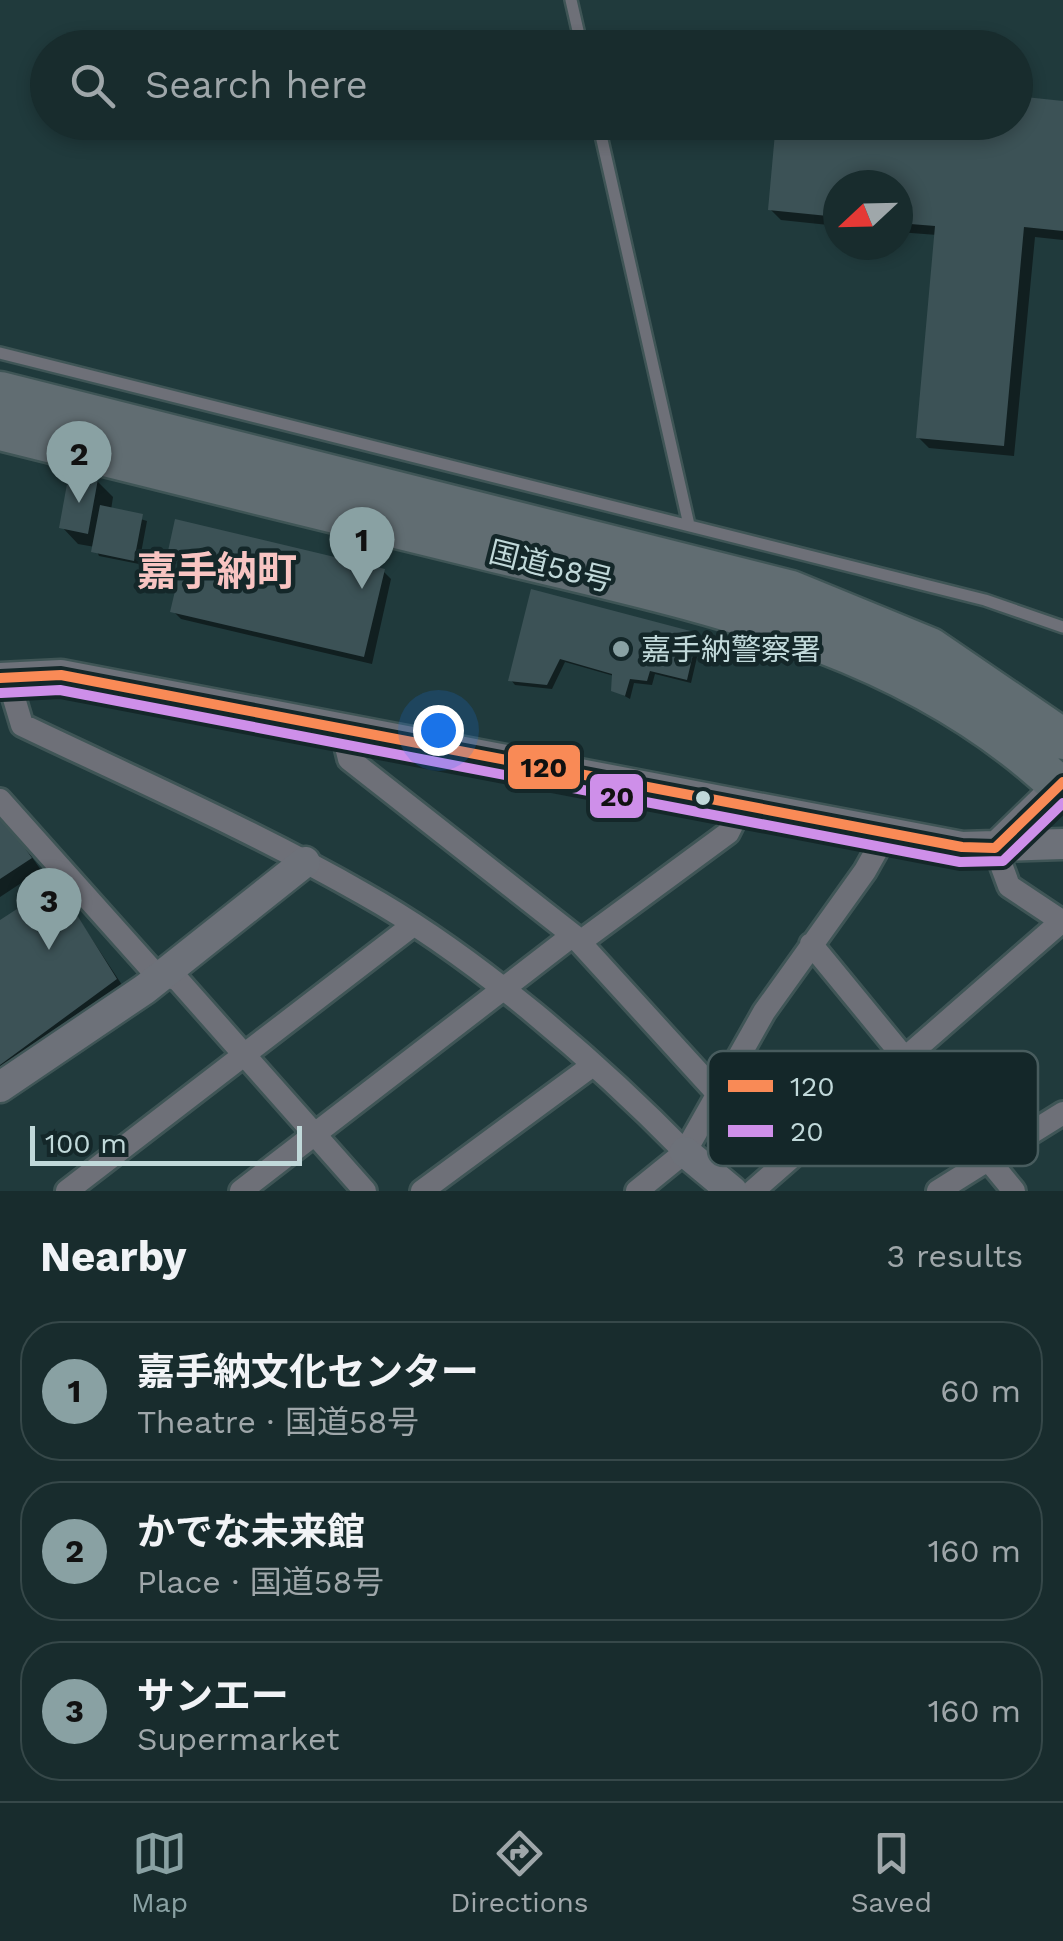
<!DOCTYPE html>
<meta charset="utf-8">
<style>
body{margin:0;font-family:"Work Sans","Noto Sans JP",sans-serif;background:#213435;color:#f1f3f6}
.compass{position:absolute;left:823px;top:170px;width:90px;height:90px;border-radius:50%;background:#182c2d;box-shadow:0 5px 15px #0003;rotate:248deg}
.scale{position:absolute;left:30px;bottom:25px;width:272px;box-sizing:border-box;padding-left:10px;border:5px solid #c1d9da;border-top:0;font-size:28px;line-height:35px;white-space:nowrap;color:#c1d9da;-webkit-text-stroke:8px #142729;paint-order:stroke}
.you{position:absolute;left:438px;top:730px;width:35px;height:35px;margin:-25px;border:8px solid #fff;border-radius:50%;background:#1a73e8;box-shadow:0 0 0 15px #1a73e833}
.badge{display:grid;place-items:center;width:65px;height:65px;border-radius:50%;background:#89a1a3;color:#111;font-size:32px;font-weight:700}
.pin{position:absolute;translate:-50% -82px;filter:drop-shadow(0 2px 5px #0008)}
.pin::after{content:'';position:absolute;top:52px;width:35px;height:30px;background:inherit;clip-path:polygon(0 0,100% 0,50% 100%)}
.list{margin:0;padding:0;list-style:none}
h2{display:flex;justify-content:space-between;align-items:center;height:130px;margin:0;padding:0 40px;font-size:42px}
h2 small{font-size:32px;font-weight:400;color:#9fa7aa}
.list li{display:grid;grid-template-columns:65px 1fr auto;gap:30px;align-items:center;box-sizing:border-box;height:140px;margin:0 20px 20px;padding:0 20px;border:2px solid #364849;border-radius:40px}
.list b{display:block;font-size:38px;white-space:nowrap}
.list p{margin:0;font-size:32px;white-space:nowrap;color:#9fa7aa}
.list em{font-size:32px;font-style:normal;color:#9fa7aa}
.icon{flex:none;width:55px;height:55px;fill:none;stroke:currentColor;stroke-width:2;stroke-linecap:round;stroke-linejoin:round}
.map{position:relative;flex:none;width:1063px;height:1191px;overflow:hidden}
.search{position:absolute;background:#182c2d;box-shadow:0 5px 15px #0003;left:30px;right:30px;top:30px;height:110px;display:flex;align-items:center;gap:25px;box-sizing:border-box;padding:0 35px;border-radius:55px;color:#9fa7aa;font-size:38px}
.sheet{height:610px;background:#182c2d}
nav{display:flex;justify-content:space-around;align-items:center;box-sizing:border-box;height:140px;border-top:2px solid #364849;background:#182c2d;font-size:28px;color:#9fa7aa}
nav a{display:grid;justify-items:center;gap:5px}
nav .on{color:#89a1a3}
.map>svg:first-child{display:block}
.shadow{fill:#0007}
.building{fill:#3c5256}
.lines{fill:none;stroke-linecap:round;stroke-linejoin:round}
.lane-casing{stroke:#3f5556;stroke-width:16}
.street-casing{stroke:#3f5556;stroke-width:28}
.secondary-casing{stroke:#3f5556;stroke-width:35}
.highway-casing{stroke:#3f5556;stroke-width:45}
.lane{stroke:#6e7078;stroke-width:11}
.street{stroke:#6e7078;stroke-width:22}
.secondary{stroke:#6d7179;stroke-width:30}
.highway{stroke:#616d72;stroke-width:40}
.bus-1-casing{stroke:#142729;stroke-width:18}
.bus-2-casing{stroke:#142729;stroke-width:18}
.bus-1{stroke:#f98a56;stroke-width:10}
.bus-2{stroke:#ce8fe9;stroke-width:10}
.poi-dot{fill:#89a1a3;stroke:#142729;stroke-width:4}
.bus-dot{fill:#c1d9da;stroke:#142729;stroke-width:4}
.labels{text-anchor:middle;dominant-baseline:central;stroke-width:9;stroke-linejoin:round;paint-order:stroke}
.street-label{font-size:30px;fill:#c1d9da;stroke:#142729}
.poi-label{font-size:30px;fill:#c1d9da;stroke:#142729;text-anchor:start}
.district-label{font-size:40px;font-weight:bold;fill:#f8c4c2;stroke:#142729}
.key{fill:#142729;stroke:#485c5e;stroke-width:2.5}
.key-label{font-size:28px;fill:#c1d9da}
.line-badge{stroke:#142729;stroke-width:4}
.pale-badge-label{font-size:28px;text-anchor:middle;font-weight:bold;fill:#111}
</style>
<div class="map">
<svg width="1063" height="1191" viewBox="0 0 1063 1191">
<rect width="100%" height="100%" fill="#203a3c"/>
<!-- shadow -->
<path class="shadow" d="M1016 99 1063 103V240L1035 237 1014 456 929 448 918 437 937 235 898 232V185H838V226L781 220 770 209 778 122H1016Z
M97 481 113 497 111 510 147 521 139 564 99 556 95 547 78 544 62 527Z
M170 550 383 571 391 579 372 664 181 619 173 611 195 580 199 563 178 558Z
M532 592 696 635 701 640 691 683 655 674 652 685 634 683 630 699 614 690V676L565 662 552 689 515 685 511 680Z
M0 812 41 870 0 897Z
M57 886 126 991 0 1073V923Z"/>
<!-- building -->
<path class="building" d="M1016 96 1063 101V231L1024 227 1004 446 916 438 935 226 898 223V185H838V217L768 210 776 122H1016Z
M69 473 98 479 88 534 59 528Z
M100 505 143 514 134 561 91 552Z
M175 519 385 569 364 657 170 612 179 574 193 577 198 558 168 551Z
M531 589 698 633 687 680 650 671 647 681 630 679 625 696 611 691 612 674 560 659 547 685 508 681Z
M0 813 32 858 0 879Z
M57 883 117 979 0 1065V920Z"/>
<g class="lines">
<!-- lane casing -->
<g class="lane-casing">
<path id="lane" d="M571 0 582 48
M598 122 689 525
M0 353 985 600 1063 627"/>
</g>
<!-- street casing -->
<g class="street-casing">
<path id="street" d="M7 675 22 725C137 780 254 831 364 894 475 956 596 1061 685 1152
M342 730 349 759 573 935 718 1094
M0 800 151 969 178 980 365 1191
M995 848 1009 886 1063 922
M580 942 728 833 742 805
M811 944 1014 1191
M67 1191 413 925
M241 1191 573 935
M422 1191 593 1065
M637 1191 685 1152 764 1012 865 871 887 832
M753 1191 1062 921
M938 1191 1063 1113"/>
</g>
<!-- secondary casing -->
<g class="secondary-casing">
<path id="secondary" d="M0 678 61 675 962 847 1063 844
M995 848 1063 782
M0 1087 145 989 305 862
M685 1152 732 1191"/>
</g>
<!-- highway casing -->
<g class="highway-casing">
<path id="highway" d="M0 392 791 591 930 648 1063 739
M0 430C157 469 313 508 470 546 679 598 902 634 1063 790"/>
</g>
<!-- lane -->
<use href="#lane" class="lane"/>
<!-- street -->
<use href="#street" class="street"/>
<!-- secondary -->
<use href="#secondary" class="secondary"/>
<!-- highway -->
<use href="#highway" class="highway"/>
<!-- bus-1 casing -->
<g class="bus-1-casing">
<path id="bus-1" d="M0 678 61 675 962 847 995 848 1063 782"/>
</g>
<!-- bus-2 casing -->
<g class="bus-2-casing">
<path id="bus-2" d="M1 693 60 690 960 862 1003 861 1063 803"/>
</g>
<!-- bus-1 -->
<use href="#bus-1" class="bus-1"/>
<!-- bus-2 -->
<use href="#bus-2" class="bus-2"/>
</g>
<!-- markers -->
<circle class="poi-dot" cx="621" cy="649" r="10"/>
<circle class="bus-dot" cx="703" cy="798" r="9"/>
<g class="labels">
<!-- street labels -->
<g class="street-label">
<text transform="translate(551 566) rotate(14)">国道58号</text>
</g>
<!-- poi labels -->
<g class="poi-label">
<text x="641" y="649">嘉手納警察署</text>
</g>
<!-- district labels -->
<g class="district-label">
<text x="217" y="571">嘉手納町</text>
</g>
</g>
<!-- legend -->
<rect x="708" y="1051" width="330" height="115" rx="15" class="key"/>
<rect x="728" y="1080" width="45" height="12" fill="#f98a56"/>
<rect x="728" y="1125" width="45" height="12" fill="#ce8fe9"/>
<g class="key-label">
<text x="790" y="1096">120</text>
<text x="790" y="1141">20</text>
</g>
<g class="line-badge">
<rect x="506" y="743" width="76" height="48" rx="10" fill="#f98a56"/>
<rect x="588" y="772" width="57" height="48" rx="10" fill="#ce8fe9"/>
</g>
<g class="pale-badge-label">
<text x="544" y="777">120</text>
<text x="617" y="806">20</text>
</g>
</svg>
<svg class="compass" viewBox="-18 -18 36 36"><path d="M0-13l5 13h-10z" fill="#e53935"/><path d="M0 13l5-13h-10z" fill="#9fa7aa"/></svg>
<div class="scale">100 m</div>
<div class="you"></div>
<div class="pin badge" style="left:362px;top:589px">1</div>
<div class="pin badge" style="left:79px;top:503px">2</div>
<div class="pin badge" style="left:49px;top:950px">3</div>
<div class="search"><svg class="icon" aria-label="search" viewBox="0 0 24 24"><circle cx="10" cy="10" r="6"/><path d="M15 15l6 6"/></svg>Search here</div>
</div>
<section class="sheet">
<h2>Nearby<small>3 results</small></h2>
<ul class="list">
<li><span class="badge">1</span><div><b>嘉手納文化センター</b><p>Theatre · 国道58号</p></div><em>60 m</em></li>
<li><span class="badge">2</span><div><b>かでな未来館</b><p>Place · 国道58号</p></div><em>160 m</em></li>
<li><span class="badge">3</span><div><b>サンエー</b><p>Supermarket</p></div><em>160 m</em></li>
</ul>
</section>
<nav>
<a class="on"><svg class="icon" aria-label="map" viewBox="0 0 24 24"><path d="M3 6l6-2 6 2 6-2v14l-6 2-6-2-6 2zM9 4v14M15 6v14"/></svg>Map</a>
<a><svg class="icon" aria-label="directions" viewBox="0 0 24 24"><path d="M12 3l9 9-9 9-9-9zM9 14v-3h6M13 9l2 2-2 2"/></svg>Directions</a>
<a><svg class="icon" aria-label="saved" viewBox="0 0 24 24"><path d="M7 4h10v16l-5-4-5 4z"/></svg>Saved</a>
</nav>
